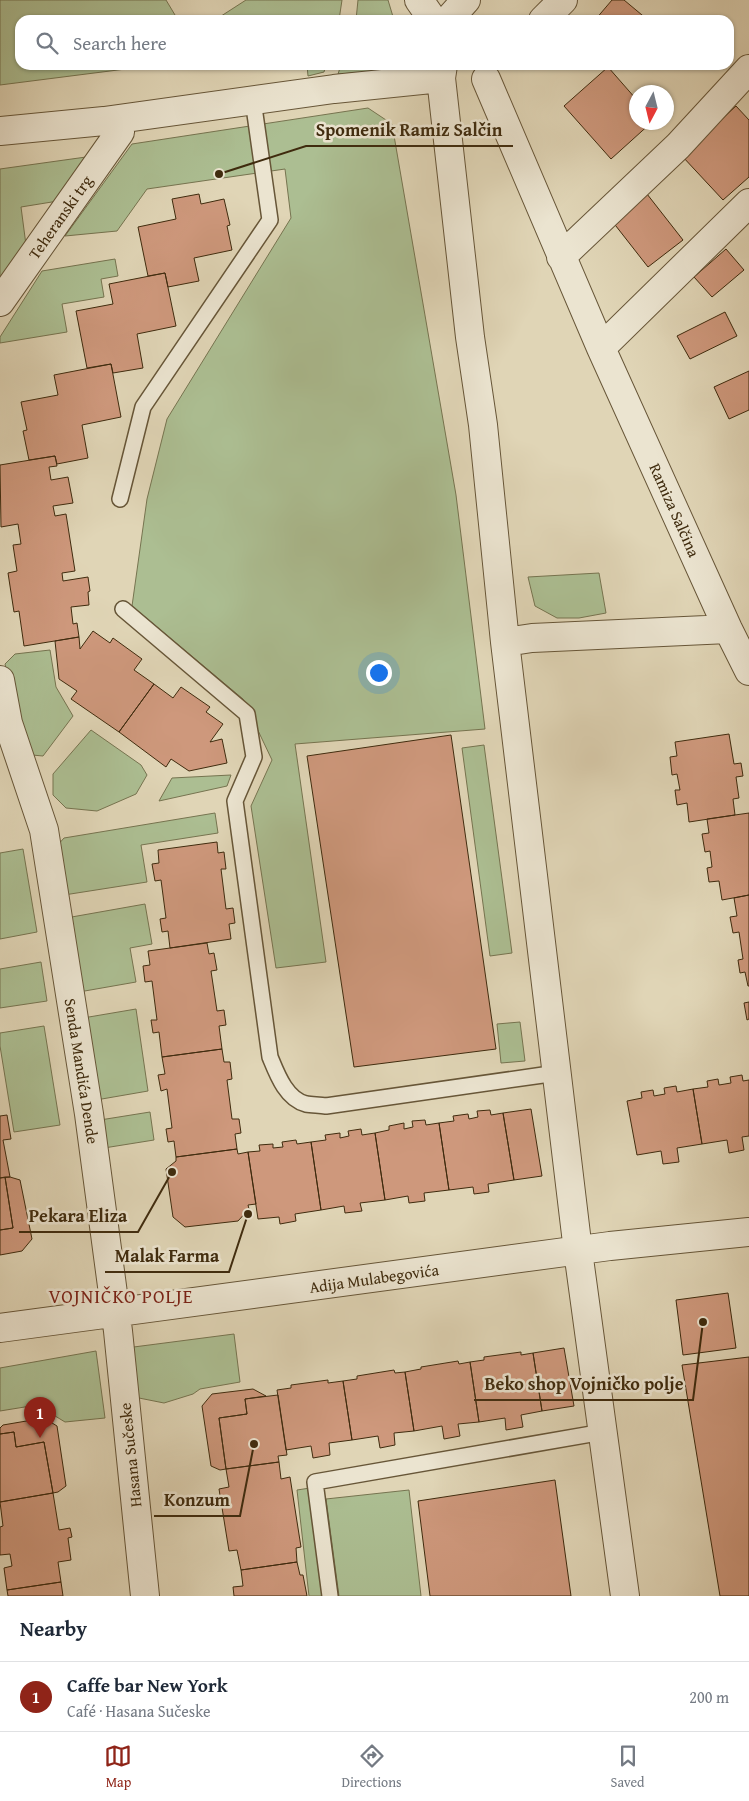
<!DOCTYPE html>
<meta charset="utf-8">
<style>
body{margin:0;font-family:"Gentium Book Plus",serif;background:#f2f2f3;color:#1f2937}
.compass{position:absolute;left:629px;top:85px;width:45px;height:45px;border-radius:50%;background:#fff;box-shadow:0 1px 4px #0004;rotate:187deg}
.you{position:absolute;left:378px;top:672px;width:18px;height:18px;margin:-12px;border:4px solid #fff;border-radius:50%;background:#1a73e8;box-shadow:0 0 0 8px #1a73e833}
.badge{display:grid;place-items:center;width:32px;height:32px;border-radius:50%;background:#8f2418;color:#fff;font-size:16px;font-weight:700}
.pin{position:absolute;translate:-50% -41px;filter:drop-shadow(0 1px 2px #0008)}
.pin::after{content:'';position:absolute;top:26px;width:18px;height:15px;background:inherit;clip-path:polygon(0 0,100% 0,50% 100%)}
.list{margin:0;padding:0;list-style:none}
h2{display:flex;justify-content:space-between;align-items:center;height:65px;margin:0;padding:0 20px;font-size:21px}
h2 small{font-size:16px;font-weight:400;color:#747a83}
.list li{display:grid;grid-template-columns:32px 1fr auto;gap:15px;align-items:center;box-sizing:border-box;height:70px;padding:0 20px;border-top:1px solid #e0e1e3}
.list b{display:block;font-size:19px;white-space:nowrap}
.list p{margin:0;font-size:16px;white-space:nowrap;color:#747a83}
.list em{font-size:16px;font-style:normal;color:#747a83}
.icon{flex:none;width:28px;height:28px;fill:none;stroke:currentColor;stroke-width:2;stroke-linecap:round;stroke-linejoin:round}
.map{position:relative;flex:none;width:749px;height:1596px;overflow:hidden}
.search{position:absolute;background:#fff;box-shadow:0 1px 4px #0004;left:15px;right:15px;top:15px;height:55px;display:flex;align-items:center;gap:12px;box-sizing:border-box;padding:0 18px;border-radius:15px;color:#747a83;font-size:19px}
.sheet{height:135px;background:#fff}
nav{display:flex;justify-content:space-around;align-items:center;box-sizing:border-box;height:70px;border-top:1px solid #e0e1e3;background:#fff;font-size:14px;color:#747a83}
nav a{display:grid;justify-items:center;gap:2px}
nav .on{color:#8f2418}
.map>svg:first-child{display:block}
.green{fill:#acbe92;stroke:#767450}
.building{fill:#ce987c;stroke:#3f2b0e}
.lines{fill:none;stroke-linecap:round;stroke-linejoin:round}
.lane-casing{stroke:#675638;stroke-width:18}
.street-casing{stroke:#675638;stroke-width:30}
.lane{stroke:#ebe4d0;stroke-width:15}
.street{stroke:#ebe4d0;stroke-width:28}
.labels{text-anchor:middle;dominant-baseline:central;stroke-width:5;stroke-linejoin:round;paint-order:stroke}
.street-label{font-size:16px;fill:#3f2b0e;stroke:#ebe4d0}
.quarter-label{font-size:19px;letter-spacing:1px;fill:#7a1f14;stroke:#ebe4d0}
.leader{fill:none;stroke:#3f2b0e;stroke-width:2}
.callout-dot{fill:#3f2b0e;stroke:#ebe4d0;stroke-width:2}
.callout-label{font-size:18px;text-anchor:middle;font-weight:bold;fill:#3f2b0e;stroke:#ebe4d0;stroke-width:5;stroke-linejoin:round;paint-order:stroke}
</style>
<div class="map">
<svg width="749" height="1596" viewBox="0 0 749 1596">
<rect width="100%" height="100%" fill="#e0d5b6"/>
<filter id="stains"><feTurbulence type="fractalNoise" baseFrequency=".004" numOctaves="4"/><feColorMatrix values="0 0 0 0 .2 0 0 0 0 .09 0 0 0 0 .02 0 0 0 .5 -.17"/></filter>
<radialGradient id="worn" r=".72"><stop offset=".6" stop-color="#630" stop-opacity="0"/><stop offset="1" stop-color="#630" stop-opacity=".3"/></radialGradient>
<!-- green -->
<path class="green" d="M0 0H166L178 20H20V65H157L0 85Z
M246 0H342L339 20H215Z
M358 0H388L394 20H356Z
M307 65H326L324 72 308 76Z
M341 65H383L368 72 338 74Z
M368 108 392 124 456 495 485 729 295 744 326 962 276 968 251 806 272 760 243 699 132 606 147 499 167 419 291 218 285 169 147 189 117 231 65 236 132 144Z
M86 157 58 201 21 207 26 245 0 278V169Z
M115 259 118 276 101 279 104 297 62 304 67 332 0 343V337L42 271Z
M599 573 606 613 579 618H557L535 606 528 577Z
M50 650 56 687 73 716 43 756 32 755 20 726 5 664 15 654Z
M91 730 141 765 147 775 136 794 97 811 66 808 53 795V774Z
M484 745 512 953 490 956 462 748Z
M231 775 227 786 159 801 172 778Z
M215 813 218 833 141 845 147 882 64 895 56 847 64 838Z
M23 849 37 932 0 939V853Z
M145 904 152 944 130 948 136 982 79 992 66 918Z
M41 962 47 1001 0 1008V969Z
M136 1009 148 1091 96 1100 83 1018Z
M520 1022 525 1061 501 1063 497 1024Z
M44 1026 60 1125 14 1132 0 1046V1033Z
M150 1112 154 1140 104 1148 100 1120Z
M234 1334 240 1382 200 1389 193 1394 164 1403 134 1397 126 1348Z
M96 1351 105 1418 65 1422 37 1405 0 1411V1368Z
M310 1488 322 1596H309L297 1490Z
M409 1490 421 1596H339L326 1499Z"/>
<!-- building -->
<path class="building" d="M612 0H624L648 20H595Z
M608 67 636 99V122H652L611 159 564 106Z
M736 106 749 120V177L723 200 682 156Z
M199 194 201 204 224 199 230 225 227 226 232 250 194 258 199 281 168 287 165 273 148 276 138 227 176 219 172 199Z
M647 194 683 240 648 267 612 221Z
M726 249 744 270 712 297 694 277Z
M165 273 176 326 137 334 143 368 113 373 111 364 87 368 76 311 113 304 109 284Z
M725 312 737 336 690 359 677 336Z
M111 364 121 417 82 425 88 458 57 464 55 456 29 460 23 431 27 430 21 402 58 395 54 375Z
M749 371V410L729 419 714 387Z
M55 456 57 466 49 467 51 480 68 477 73 503 53 506 55 516 66 514 75 571 62 573 63 581 88 577 90 591 88 592 89 605 71 607 73 624 77 623 79 637 24 646 19 611 14 612 8 573 17 571 13 545 21 544 18 524 1 527 0 465Z
M93 631 110 643 113 638 142 659 134 670 154 684 119 732 71 699 77 691 59 679 55 641 79 637 80 649Z
M154 684 173 698 181 687 210 707 206 712 223 724 210 742 222 739 227 763 189 771 171 759 166 767 119 732Z
M729 734 734 764 741 763 743 776 736 777 739 798 733 799 735 815 689 822 687 803 677 805 675 790H680L677 774 672 775 670 757 677 756 675 742Z
M451 735 496 1049 354 1067 307 756Z
M749 813V895L722 900 719 881 709 882 707 868 712 867 710 851 705 852 702 834 709 833 707 819Z
M217 842 218 853 224 852 226 869H221L226 909 233 908 235 923 229 924 231 939 170 948 168 931 162 932 160 919 166 918 161 880 155 881 152 864 159 863 158 850Z
M749 895V986H748L745 972 740 973 738 960 743 959 739 932 733 933 730 917 737 916 734 898Z
M207 943 209 954 214 953 217 970 211 971 217 1011 224 1010 226 1025 219 1026 222 1049 162 1057 159 1032 153 1033 151 1020H157L152 981 145 982 143 966 150 965 148 951Z
M749 1002V1019L747 1020 744 1003Z
M222 1049 224 1062H230L232 1079 227 1080 232 1119H239L241 1133 235 1134 237 1149 176 1157 174 1141 168 1142 166 1129 172 1128 167 1089 161 1091 158 1075 165 1074 162 1057Z
M742 1075 743 1081 749 1080V1136L742 1137 744 1150 729 1153 727 1140 702 1144 693 1089 708 1087 707 1081 718 1079 719 1085 731 1083 730 1077Z
M676 1086 677 1092 693 1089 702 1144 677 1148 679 1162 663 1164 661 1151 637 1155 627 1101 642 1098 641 1092 653 1090 654 1096 665 1094 664 1088Z
M531 1109 542 1176 514 1180 503 1113Z
M490 1110 491 1115 503 1113 514 1180 488 1184 489 1192 474 1194 473 1187 449 1190 439 1123 454 1121 453 1116 468 1114 469 1119 478 1117 477 1111Z
M7 1115 11 1139 3 1140 10 1177 0 1178V1116Z
M425 1120 426 1125 439 1123 449 1190 424 1193 425 1201 409 1203 408 1196 385 1200 375 1133 389 1130V1126L404 1123V1129L413 1127 412 1121Z
M361 1129 362 1135 375 1133 385 1200 360 1203 362 1211 345 1213 344 1206 321 1210 311 1142 326 1140 325 1135 340 1133V1138L349 1136 348 1131Z
M296 1140 297 1144 311 1142 321 1210 295 1214 296 1221 280 1224 279 1217 258 1219 248 1152 260 1151 259 1145 273 1144V1148L283 1147 282 1142Z
M237 1149 238 1154 248 1152 256 1204 248 1205 249 1209 238 1221 185 1227 173 1217 166 1169 176 1161V1157Z
M5 1177 13 1228 0 1230V1178Z
M5 1177H10L20 1180 32 1239 22 1251 0 1255V1230L13 1228Z
M728 1293 736 1348 683 1355 676 1300Z
M564 1348 574 1406 542 1411 533 1353Z
M521 1352V1355L533 1353 542 1411 521 1415 523 1427 506 1430 505 1418 479 1422 470 1362 484 1360V1357Z
M749 1357V1596H720L682 1365Z
M458 1361 459 1364 470 1362 479 1422 458 1424 460 1436 444 1439 442 1426 414 1431 405 1372 421 1369V1367Z
M394 1370 395 1373 405 1372 414 1431 394 1433 395 1445 380 1448 378 1436 352 1440 343 1381 357 1379V1376Z
M328 1380V1383L343 1381 352 1440 329 1443 330 1455 313 1458 311 1446 286 1450 277 1390 291 1388V1385Z
M253 1389 266 1396 245 1399 247 1414 219 1418 226 1469 220 1470 211 1466 202 1406 212 1394Z
M278 1395 287 1455 278 1456 279 1462 226 1469 219 1418 247 1414 245 1399Z
M44 1418 57 1426 66 1486 58 1492 53 1493 44 1442 16 1447 14 1432 0 1434V1428L3 1425Z
M14 1432 16 1447 44 1442 53 1493 0 1502V1434Z
M279 1462 281 1479 290 1477 301 1547 296 1548 297 1562 241 1570 237 1550 229 1551 219 1489 229 1487 226 1469Z
M555 1480 571 1596H430L418 1501Z
M53 1493 59 1530 70 1528 72 1537 68 1538 71 1560 58 1562 61 1582 7 1590 4 1568 12 1566 10 1554 0 1555V1527L3 1526 0 1502Z
M297 1562 300 1575H303L307 1596H234L233 1587 243 1586 241 1570Z
M61 1582 63 1596H8L7 1590Z"/>
<g class="lines">
<!-- lane casing -->
<g class="lane-casing">
<path id="lane" d="M120 499 143 407 270 220 253 100
M123 609 247 714 254 757 235 801 270 1057C277 1074 286 1099 306 1104 312 1105 319 1105 326 1106L557 1073
M330 1596 315 1482 603 1432"/>
</g>
<!-- street casing -->
<g class="street-casing">
<path id="street" d="M419 0 433 20
M448 20 466 0
M543 20 563 0
M443 65 441 78 470 337 483 425 505 642 578 1251 625 1596
M486 79 601 348 728 629 749 671
M0 131 104 121 334 89 441 78
M561 257 678 146 749 69
M0 302 120 132
M601 348 749 203
M505 642 532 638 728 629
M0 680 8 723 44 830 89 1114 118 1331 145 1596
M0 1328 610 1246 749 1232"/>
</g>
<!-- lane -->
<use href="#lane" class="lane"/>
<!-- street -->
<use href="#street" class="street"/>
</g>
<g class="labels">
<!-- street labels -->
<g class="street-label">
<text transform="translate(60 217) rotate(-55)">Teheranski trg</text>
<text transform="translate(675 510) rotate(66)">Ramiza Salčina</text>
<text transform="translate(82 1071) rotate(81)">Senda Mandića Dende</text>
<text transform="translate(374 1278) rotate(-8)">Adija Mulabegovića</text>
<text transform="translate(130 1455) rotate(-96)">Hasana Sučeske</text>
</g>
<!-- quarter labels -->
<g class="quarter-label">
<text x="121" y="1296">VOJNIČKO POLJE</text>
</g>
</g>
<!-- callouts -->
<path class="leader" d="M219 174L306 146H513M172 1172L138 1232H19M248 1214L229 1272H105M703 1322L693 1400H474M254 1444L240 1516H154"/>
<g class="callout-dot">
<circle cx="219" cy="174" r="5"/>
<circle cx="172" cy="1172" r="5"/>
<circle cx="248" cy="1214" r="5"/>
<circle cx="703" cy="1322" r="5"/>
<circle cx="254" cy="1444" r="5"/>
</g>
<g class="callout-label">
<text x="409" y="136">Spomenik Ramiz Salčin</text>
<text x="78" y="1222">Pekara Eliza</text>
<text x="167" y="1262">Malak Farma</text>
<text x="584" y="1390">Beko shop Vojničko polje</text>
<text x="197" y="1506">Konzum</text>
</g>
<rect width="100%" height="100%" filter="url(#stains)"/>
<rect width="100%" height="100%" fill="url(#worn)"/>
</svg>
<svg class="compass" viewBox="-18 -18 36 36"><path d="M0-13l5 13h-10z" fill="#e53935"/><path d="M0 13l5-13h-10z" fill="#747a83"/></svg>
<div class="you"></div>
<div class="pin badge" style="left:40px;top:1438px">1</div>
<div class="search"><svg class="icon" aria-label="search" viewBox="0 0 24 24"><circle cx="10" cy="10" r="6"/><path d="M15 15l6 6"/></svg>Search here</div>
</div>
<section class="sheet">
<h2>Nearby<small></small></h2>
<ul class="list">
<li><span class="badge">1</span><div><b>Caffe bar New York</b><p>Café · Hasana Sučeske</p></div><em>200 m</em></li>
</ul>
</section>
<nav>
<a class="on"><svg class="icon" aria-label="map" viewBox="0 0 24 24"><path d="M3 6l6-2 6 2 6-2v14l-6 2-6-2-6 2zM9 4v14M15 6v14"/></svg>Map</a>
<a><svg class="icon" aria-label="directions" viewBox="0 0 24 24"><path d="M12 3l9 9-9 9-9-9zM9 14v-3h6M13 9l2 2-2 2"/></svg>Directions</a>
<a><svg class="icon" aria-label="saved" viewBox="0 0 24 24"><path d="M7 4h10v16l-5-4-5 4z"/></svg>Saved</a>
</nav>
